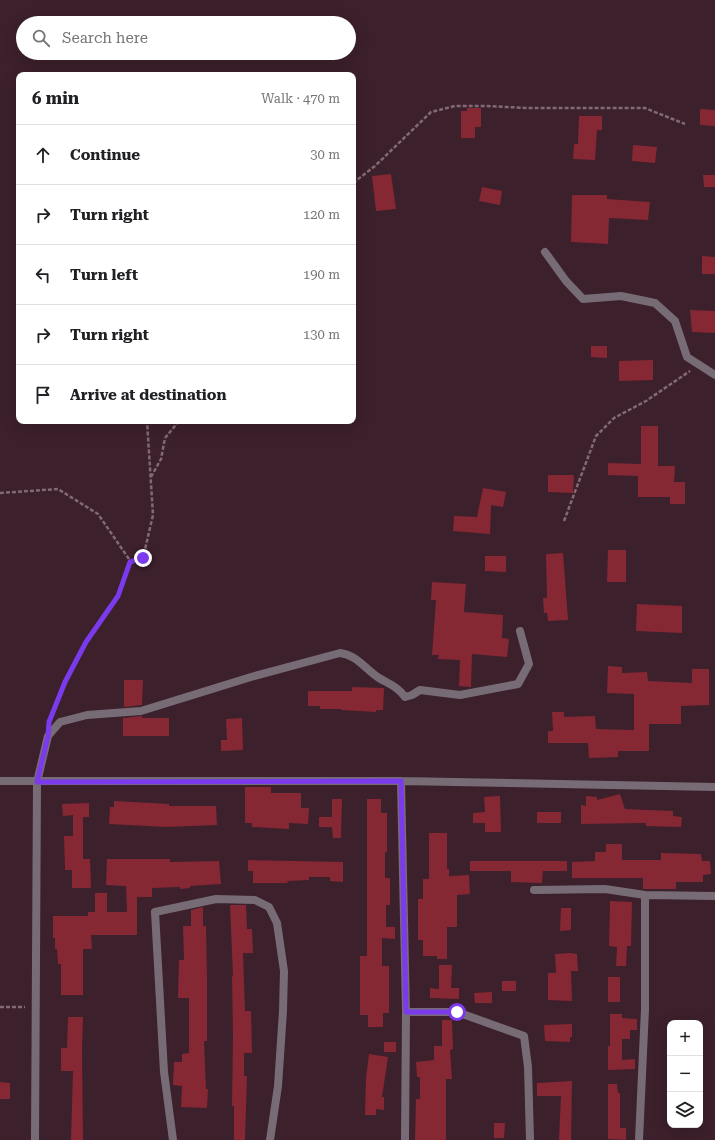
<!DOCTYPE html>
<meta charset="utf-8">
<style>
body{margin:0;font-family:"Roboto Serif",serif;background:#f6f6f6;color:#202124}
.controls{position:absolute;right:12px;bottom:12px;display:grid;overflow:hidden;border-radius:8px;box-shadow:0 4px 16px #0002}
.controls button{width:36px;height:36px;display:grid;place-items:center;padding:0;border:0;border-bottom:1px solid #e0e0e0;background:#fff;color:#202124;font:20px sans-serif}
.stop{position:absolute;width:12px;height:12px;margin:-9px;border:3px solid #7c3aed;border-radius:50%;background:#fff}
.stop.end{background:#7c3aed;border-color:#fff;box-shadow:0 1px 4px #0008}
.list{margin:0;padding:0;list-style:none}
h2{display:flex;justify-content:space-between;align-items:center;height:52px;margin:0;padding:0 16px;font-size:17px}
h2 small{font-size:13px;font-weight:400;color:#757577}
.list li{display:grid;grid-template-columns:26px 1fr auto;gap:12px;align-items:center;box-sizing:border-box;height:60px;padding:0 16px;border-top:1px solid #e0e0e0}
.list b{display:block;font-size:15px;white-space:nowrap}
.list em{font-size:13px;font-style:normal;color:#757577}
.icon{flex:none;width:22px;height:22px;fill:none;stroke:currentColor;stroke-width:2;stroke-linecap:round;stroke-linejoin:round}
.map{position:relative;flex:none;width:715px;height:1140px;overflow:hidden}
.search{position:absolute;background:#fff;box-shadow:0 4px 16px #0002;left:16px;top:16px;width:340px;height:44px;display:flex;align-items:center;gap:10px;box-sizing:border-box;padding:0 14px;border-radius:22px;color:#757577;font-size:15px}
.panel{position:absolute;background:#fff;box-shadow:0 4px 16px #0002;left:16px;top:72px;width:340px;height:352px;border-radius:8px}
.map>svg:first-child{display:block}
.building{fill:#862734}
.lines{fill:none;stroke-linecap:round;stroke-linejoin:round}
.path{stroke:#826974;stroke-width:2.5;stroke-dasharray:4 2;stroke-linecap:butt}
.minor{stroke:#776c76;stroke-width:8}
.route{stroke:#7c3aed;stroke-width:5}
</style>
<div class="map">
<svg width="715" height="1140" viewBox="0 0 715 1140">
<rect width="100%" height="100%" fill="#3c202c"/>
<path class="building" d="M467,108H481V127H475V138H461V111H467Z
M700,109L715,110V126L700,125Z
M579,116H602V130H597L595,160L573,159L574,144H578Z
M633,145L657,147L655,163L632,161Z
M391,174L396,209L376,211L372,176Z
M703,175H715V187H704Z
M482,187L502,191L500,205L479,201Z
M572,195H607V199L650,202L648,220L609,218L608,244L571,242Z
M702,256L715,257V274H702Z
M690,310L715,311V333L692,332Z
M591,346H607V358L591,357Z
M653,360V380L619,381V361Z
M641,426H658V466H675L674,482H685V504H670V497H638V476L608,475V463L641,464Z
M548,475H574L573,493L548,492Z
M483,488L506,492L503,507L491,505L490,534L453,531L454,516L477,517Z
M608,550H626V582H607Z
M563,553L568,620L548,621L547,613H544L543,598H547L546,554Z
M485,556H506V572L485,571Z
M432,582L466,584L464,612L503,615L502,638L509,639L507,657L472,654L471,687L459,686L460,660L438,659L439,655H432L436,600H431Z
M637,604L682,606V633L636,631Z
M608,666L622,667V673L647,672L648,681L692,683V669H709V705L681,706V724H649V751H618V757L589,758L588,743H548V731H553L552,712H564V717L595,716L596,729L634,730V694L607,693Z
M124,680H143L142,705L124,707Z
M352,687L384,688L383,710H376V712L341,710V709H320V706H308V691H352Z
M142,716V718H169V736H123V718Z
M242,718L243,750L221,751V740H227L226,719Z
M245,787H271V793H301V808H309L308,824L289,823V829L252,827V823H245Z
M620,794L625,809L673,811V816L682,817L681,827L646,826V823L581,824V805L586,806V796L597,797V800Z
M500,796L501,832H485V823H473V813L485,812L484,797Z
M332,799H342L341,838H333L332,827H319V817H332Z
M367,799H381V813H387V852H385V878H390V905H386V927H395V939L382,938V966H389V1013H383V1027H368V1015H360V956H367Z
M114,801L169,804V806H216L217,825L166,827L109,824L110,807H114Z
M89,803V817H83V859H90L91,888H72V870H65L64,836H73V815L63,816L62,804Z
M537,812H561V823H537Z
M429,833H447V869H449V876L469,875L470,894L457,895V927H447V959H437V956H423V940H418V899H423V879H429Z
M606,844H622V860H661V853L701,854L702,861H710L711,874L703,875V882H676V889H643V878H572V862L595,861V852H606Z
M107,859H170V862L219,861L221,884L190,886V888L180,889V887L152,888V897H137V935H91L92,949H83V995H61V964H58L57,949H55V938H53V916H88V912H95V893H107V912H127L126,886L106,885Z
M248,860L343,862V882L330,881V877H309V880L287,881L288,883H253V871H248Z
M470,861H567V871H543L542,883L511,882V871H470Z
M610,901L632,902L631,946H627L626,966H616L617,947L609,946Z
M230,905H246L247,929H252L253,953H243L245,1011H251L252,1053H244V1076H247L245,1140H234V1106H232L233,1035L232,976H233Z
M203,907V926H206L207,977V1041H204L206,1089H208L207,1108L181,1107L182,1086L173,1085L174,1062H182V1054L189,1053V998H178L179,960H184L183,926H191V910Z
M561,908H571V930L560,931Z
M570,953L577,954L578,971H571L572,1001L548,1000V973H556L555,954Z
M439,965H452L451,988H459V999L430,998V988L439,989Z
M608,977H620V1002H608Z
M502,981H516V991H502Z
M492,992V1003H475L474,993Z
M610,1014H622V1018L637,1019V1030H630V1039H622V1060L635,1059V1069L608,1070V1046H610Z
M68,1017H83L82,1050L83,1140H71L73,1071H61V1048H67Z
M442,1020H452L453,1049L450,1050L452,1079H446V1140H415L416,1099H420V1077H417L416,1062L434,1060V1046H442Z
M572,1024V1037H570V1042L545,1041L544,1025Z
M384,1042H396V1052H384Z
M369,1054L388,1057L382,1097H384V1110L376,1109V1115H365L366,1078Z
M572,1081L571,1140H559L561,1096H537V1083Z
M0,1082L10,1083V1099H0Z
M608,1084H617L618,1093H620V1128H626V1140L608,1139Z
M494,1123H505L504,1138H494Z"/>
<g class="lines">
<path class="path" d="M353,183L375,166L431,112L455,106H486L528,108H645L685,124
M151,477L161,459L165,438L179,421
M0,493L58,489L98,514L131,562L143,558L153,515L147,421
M564,521L596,436L614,418L646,401L690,371
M52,716L65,682L86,642L118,596L131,562
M0,1007H25"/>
<path class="minor" d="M545,252L566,281L583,299L621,296L655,303L675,321L687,357L715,375
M0,781H401L715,787
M401,781L406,1012L405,1140
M534,890L605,889L645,895L715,896
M406,1012H457L524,1036L528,1067L530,1140
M35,1140L37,782L48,736L60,722L87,715L141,711L251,677L340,653C357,655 366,670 379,678C389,684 398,687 405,697L412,695L420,690L460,695L518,684L529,664L520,631
M173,1140L164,1072L155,912L216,899L255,900L269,907L277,923L284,971L283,1011L278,1086L270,1140
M639,1140L645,1009V895"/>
</g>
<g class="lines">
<path class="route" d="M143,558L130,562L118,596L86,642L65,682L49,722L48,736L37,782L401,781L406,1012H457"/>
</g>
</svg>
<div class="controls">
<button>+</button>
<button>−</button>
<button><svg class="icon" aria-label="layers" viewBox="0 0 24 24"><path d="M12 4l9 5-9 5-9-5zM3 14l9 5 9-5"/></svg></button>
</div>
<div class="stop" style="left:457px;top:1012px"></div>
<div class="stop end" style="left:143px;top:558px"></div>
<div class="search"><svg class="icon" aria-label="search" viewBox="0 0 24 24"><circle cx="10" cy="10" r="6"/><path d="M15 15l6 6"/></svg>Search here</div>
<section class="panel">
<h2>6 min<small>Walk · 470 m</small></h2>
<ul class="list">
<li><svg class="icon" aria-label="ahead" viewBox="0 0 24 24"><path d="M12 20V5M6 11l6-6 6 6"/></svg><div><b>Continue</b></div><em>30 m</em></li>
<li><svg class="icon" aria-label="right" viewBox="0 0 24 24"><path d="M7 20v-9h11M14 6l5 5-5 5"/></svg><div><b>Turn right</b></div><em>120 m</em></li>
<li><svg class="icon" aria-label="left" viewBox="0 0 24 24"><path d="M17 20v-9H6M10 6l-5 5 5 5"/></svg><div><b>Turn left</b></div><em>190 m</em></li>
<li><svg class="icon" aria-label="right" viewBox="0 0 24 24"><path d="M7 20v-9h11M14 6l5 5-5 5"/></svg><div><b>Turn right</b></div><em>130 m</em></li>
<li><svg class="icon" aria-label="arrive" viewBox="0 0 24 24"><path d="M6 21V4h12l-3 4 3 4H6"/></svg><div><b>Arrive at destination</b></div></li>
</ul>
</section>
</div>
